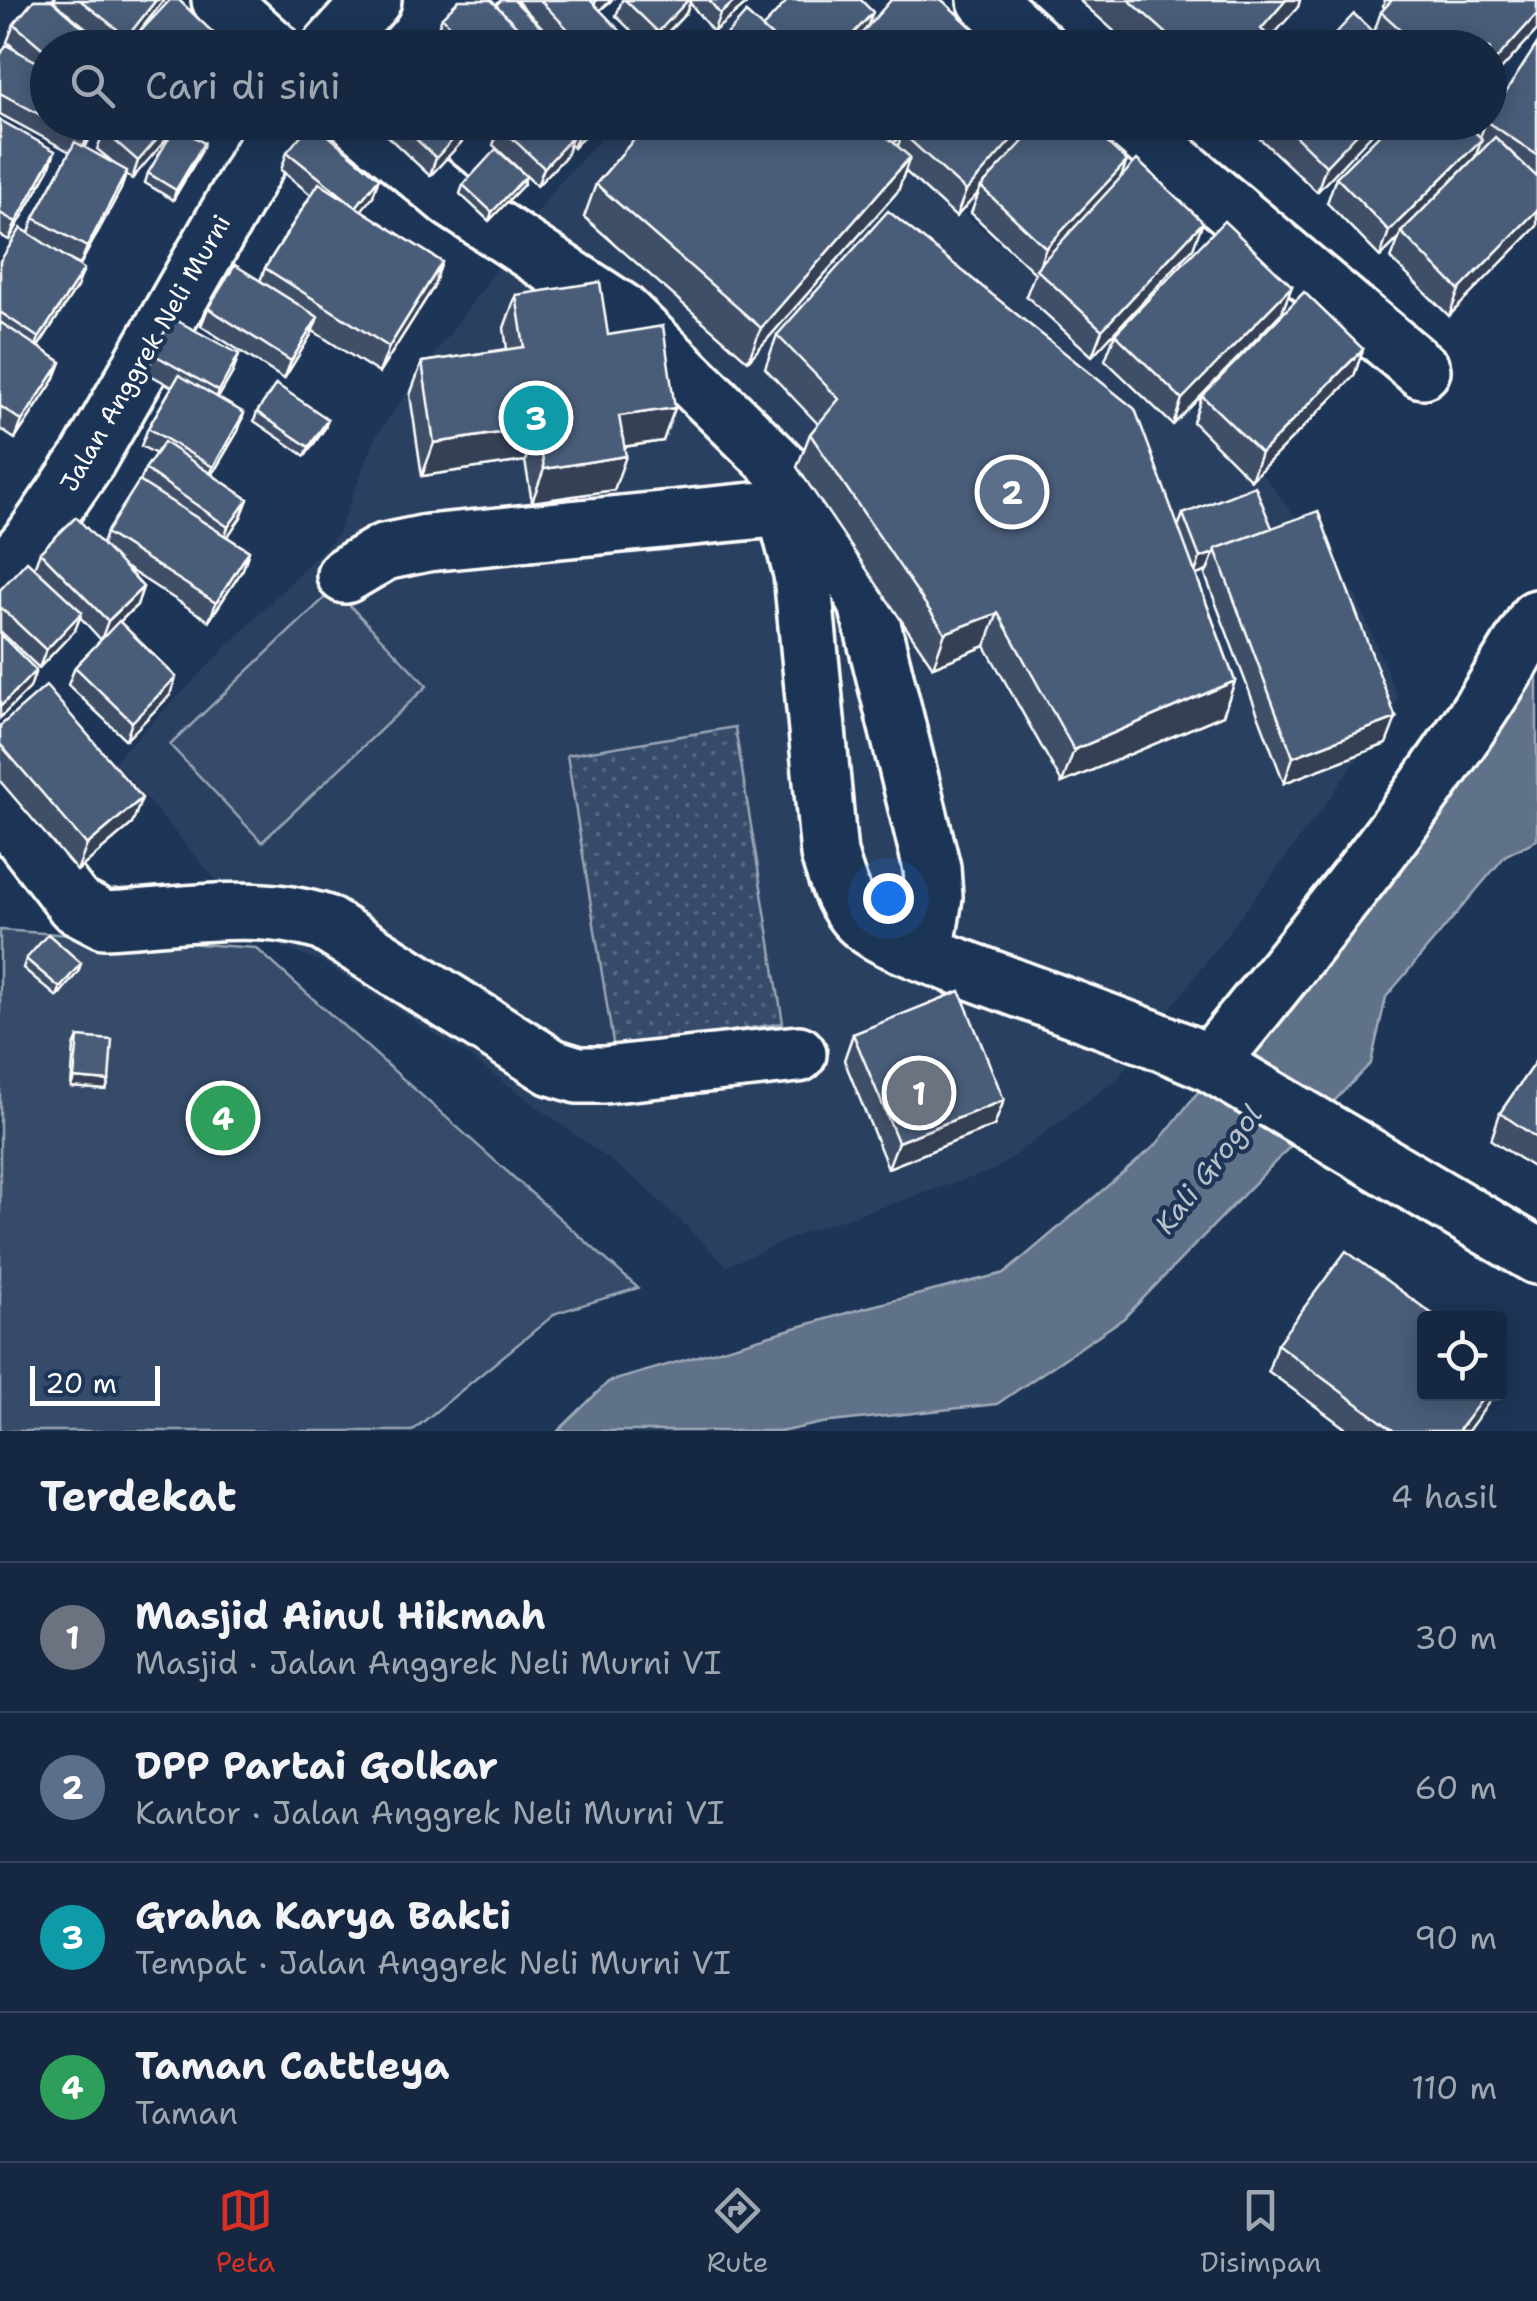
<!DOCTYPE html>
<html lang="id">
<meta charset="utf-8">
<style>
body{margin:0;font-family:"Shantell Sans",sans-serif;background:#23344c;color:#f1f3f6}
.controls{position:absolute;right:30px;bottom:30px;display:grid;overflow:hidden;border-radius:10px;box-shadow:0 5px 25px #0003}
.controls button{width:90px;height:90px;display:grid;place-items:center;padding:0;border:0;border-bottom:2px solid #35445a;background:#162841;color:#f1f3f6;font:50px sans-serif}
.scale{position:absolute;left:30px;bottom:25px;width:130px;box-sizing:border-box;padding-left:10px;border:5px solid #fff;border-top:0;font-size:28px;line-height:35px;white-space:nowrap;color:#fff;-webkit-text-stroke:8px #1d3557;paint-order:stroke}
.you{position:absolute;left:888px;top:898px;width:35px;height:35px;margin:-25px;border:8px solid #fff;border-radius:50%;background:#1a73e8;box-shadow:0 0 0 15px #1a73e833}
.badge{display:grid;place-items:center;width:65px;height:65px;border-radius:50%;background:#d93025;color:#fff;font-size:32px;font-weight:700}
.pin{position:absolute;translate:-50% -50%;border:5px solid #fff;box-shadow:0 2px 10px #0006}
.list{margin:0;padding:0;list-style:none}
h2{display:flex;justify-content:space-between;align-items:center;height:130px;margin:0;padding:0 40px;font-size:42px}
h2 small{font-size:32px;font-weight:400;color:#9ea6b1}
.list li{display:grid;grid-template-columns:65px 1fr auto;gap:30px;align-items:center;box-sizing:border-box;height:150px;padding:0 40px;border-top:2px solid #35445a}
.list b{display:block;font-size:38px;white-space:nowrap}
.list p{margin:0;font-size:32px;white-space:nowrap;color:#9ea6b1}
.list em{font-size:32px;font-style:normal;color:#9ea6b1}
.icon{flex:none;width:55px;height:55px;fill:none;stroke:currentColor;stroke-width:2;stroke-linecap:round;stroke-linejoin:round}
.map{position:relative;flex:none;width:1537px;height:1431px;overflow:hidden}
.search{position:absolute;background:#162841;box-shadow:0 5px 25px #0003;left:30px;right:30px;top:30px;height:110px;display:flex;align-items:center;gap:25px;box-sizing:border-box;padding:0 35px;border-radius:55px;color:#9ea6b1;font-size:38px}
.sheet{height:730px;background:#162841}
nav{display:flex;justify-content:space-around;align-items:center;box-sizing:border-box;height:140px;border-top:2px solid #35445a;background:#162841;font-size:28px;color:#9ea6b1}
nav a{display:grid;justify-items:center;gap:5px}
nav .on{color:#d93025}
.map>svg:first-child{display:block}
.built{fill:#2a4161}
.grass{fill:url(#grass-dots);stroke:#9aa5b4;stroke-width:2.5}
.green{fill:#364b69;stroke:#9aa5b4;stroke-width:2.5}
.water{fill:#617289;stroke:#a0aab8;stroke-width:2.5}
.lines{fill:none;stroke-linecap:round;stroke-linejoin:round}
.minor-casing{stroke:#fff;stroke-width:62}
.minor{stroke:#1d3557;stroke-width:55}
.wall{fill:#405068;stroke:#fff;stroke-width:2.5;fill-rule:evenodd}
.shaded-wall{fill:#344155;stroke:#fff;stroke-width:2.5}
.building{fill:#4a5d79;stroke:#fff;stroke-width:2.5}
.labels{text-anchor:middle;stroke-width:9;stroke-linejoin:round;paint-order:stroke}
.street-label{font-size:25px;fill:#fff;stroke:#1d3557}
.water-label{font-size:28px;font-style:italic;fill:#b8c0ca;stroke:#1d3557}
</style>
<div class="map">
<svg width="1537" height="1431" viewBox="0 0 1537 1431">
<defs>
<pattern id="grass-dots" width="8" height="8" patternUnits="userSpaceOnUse" patternTransform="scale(2.5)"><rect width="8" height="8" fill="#364b69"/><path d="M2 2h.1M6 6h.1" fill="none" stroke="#546680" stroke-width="1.8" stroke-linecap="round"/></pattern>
</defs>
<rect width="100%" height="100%" fill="#1d3557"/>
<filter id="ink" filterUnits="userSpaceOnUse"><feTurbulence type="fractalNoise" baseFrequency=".01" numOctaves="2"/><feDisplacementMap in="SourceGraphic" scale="20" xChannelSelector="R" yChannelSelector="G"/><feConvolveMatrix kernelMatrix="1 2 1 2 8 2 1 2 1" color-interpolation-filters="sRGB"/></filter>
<g filter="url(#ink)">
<path class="built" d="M723,7L771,47L686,48Z
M616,122L858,123L1250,458L1356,596L1398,698L1328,801L1119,1077L995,1170L810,1230L727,1266L642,1184L466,1054L322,962L270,943L114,761L337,535L377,434L556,187Z"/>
<path class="grass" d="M735,727L783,1023L614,1049L567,755Z"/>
<path class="green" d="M334,589L427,686L262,842L170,745Z
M0,930L256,948L638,1288L556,1313L412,1431H0Z"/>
<path class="water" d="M1537,663V840L1506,855L1386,997L1371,1063L1124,1318L997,1404L822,1423L785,1431H558L608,1382L864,1308L1005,1273L1156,1145Z"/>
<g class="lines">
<defs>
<path id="minor" d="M220,0L273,48
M986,0L1039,48
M0,43L25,0
M330,48L373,0
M359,122L452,200L620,310L813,499L867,604L932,868L934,897L925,954L1151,1038L1210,1063L1537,1256
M1128,122L1422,370
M785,508L802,574L829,854C849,923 861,928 925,954
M345,575L384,552L427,543L785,508L813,499
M0,577L34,537L88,459L280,122
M0,807L75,905L104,920C176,917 255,900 324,923L552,1067L578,1075H604L798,1054
M1210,1063C1328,919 1443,779 1537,618"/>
</defs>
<use href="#minor" class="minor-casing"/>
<use href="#minor" class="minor"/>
</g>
<path class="wall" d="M34,0H164L130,43L229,48H111L65,11L48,48V122H98L85,148L114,163L97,149L104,131L174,122L132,179L126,174L121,189L80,265L64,257L77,287L38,347L61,362L54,380L15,439L0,429V261L29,233L34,218L70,152L0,114V56L20,53L7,42L14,24Z
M516,0H612L600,10L635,48H562Z
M622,0H751L713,32L690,3L686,13L654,48H649L616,16Z
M1079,0H1300L1298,7L1271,37L1282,48H1133Z
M1385,0H1537V30L1490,82V48H1322L1374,32L1381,12L1385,8L1383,6Z
M496,5L544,30L540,39L535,45L538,48H448L435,35L442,17Z
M1537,44V226L1449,316L1391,259L1399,238L1380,257L1327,203L1336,177L1480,137L1486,122H1490Z
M0,120L49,169L9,240L0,235Z
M177,122H190L184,129Z
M372,122H474L470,133L430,176Z
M504,122H597L573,148L570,144L566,156L537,186L493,145L500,127Z
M649,122H912L1120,179L1193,248L1092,356L1026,296L1035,273L971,213L979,192L956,217L905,171L898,191L748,361L584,217L596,184ZM902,134L898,146L894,143Z
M1218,122H1242L1232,135Z
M1259,122H1383L1317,192L1255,134Z
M204,143L201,152L173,200L145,183L148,173Z
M287,152L373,196L361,210L442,262L433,288L379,373L313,331L284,379L201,326L208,308L260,281L265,268L311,195L281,170Z
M463,185H523L489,221L460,194Z
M1292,286L1282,312L1173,425L1105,360L1115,334Z
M516,295L608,335L675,408L663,441L624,447L614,490L532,502L525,461L422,476L410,395L422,362L507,349L504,328Z
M777,335L1178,527L1183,514L1272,528L1386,744L1284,783L1205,575L1207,571L1196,575L1235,681L1223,715L1062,783L985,646L933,667L797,467L810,434L818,424L765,368Z
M1363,349L1354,376L1251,480L1193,422L1202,396Z
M153,354H239L233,372L218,398L244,413L238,431L212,475L248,499L241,517L227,537L249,551L243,569L209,621L125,567L143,587L137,605L119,622L176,677L170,695L126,740L68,685L75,667L101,640L80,617L75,630L39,668L0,631V590L34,568L40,552L102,544L106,533L140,482L145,469L156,454L141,446L148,428L172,387L147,373Z
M257,412L325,428L305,456L254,421Z
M0,726L132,824L77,871L0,781Z
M26,959L81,963L78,972L57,997L23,968Z
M853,1034L1004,1100L994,1126L888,1168L844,1060Z
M78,1037L109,1081L106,1090L71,1087L74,1046Z
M1537,1059V1170L1491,1140L1500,1113Z
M1277,1344L1468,1431H1349L1268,1371Z"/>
<path class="shaded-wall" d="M156,0H164L126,48H123L127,37Z
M596,0H612L590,18Z
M688,0H691L686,13L652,48L658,32Z
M736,0H751L713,32L720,14Z
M1286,0H1300L1298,7L1262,48L1261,29Z
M873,12L866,30L850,48H840Z
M1537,14V30L1490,82V66Z
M544,30L540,39L532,48H528Z
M978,33L973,48H965Z
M95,122H98L79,158L86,140Z
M172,122H174L168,137L132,179L138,161Z
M469,122H474L470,133L430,176L436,158Z
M586,122H597L573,148L580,130Z
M898,122H912L881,157L891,131Z
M1027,122H1042L981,187L979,192L956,217L966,191Z
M1236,122H1242L1232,135Z
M1368,122H1383L1317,192L1326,166Z
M572,137L566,156L537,186L544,168Z
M1482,139L1472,165L1401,232L1399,238L1380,257L1389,231Z
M204,143L201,152L173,200L176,190Z
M55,151L49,169L9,240L16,222Z
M910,157L898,191L748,361L761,328Z
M1127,161L1117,187L1037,271L1046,248Z
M127,171L121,189L80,265L87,247Z
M526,176L523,185L489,221L492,212Z
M379,178L373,196L349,226L355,208Z
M1537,210V226L1449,316L1459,290Z
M1203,222L1193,248L1092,356L1102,330Z
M442,262L433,288L379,373L389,347Z
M84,269L77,287L32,356L39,338Z
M1292,286L1282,312L1173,425L1182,399Z
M318,317L311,335L284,379L291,361Z
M1363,349L1354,376L1251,480L1261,453Z
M239,354L233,372L212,409L219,391Z
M61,362L54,380L15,439L22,421Z
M675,408L663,441L607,449L619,416Z
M244,413L238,431L206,485L213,467Z
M328,419L325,428L305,456L309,447Z
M538,427L525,461L422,476L434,443Z
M626,456L614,490L532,502L544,469Z
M248,499L241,517L222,545L228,527Z
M249,551L243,569L209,621L216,603Z
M1214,553L1207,571L1194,576L1200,558Z
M143,587L137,605L101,640L108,621Z
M82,612L75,630L39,668L46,650Z
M998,613L985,646L933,667L945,633Z
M36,670L30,688L0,718V707Z
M176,677L170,695L126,740L132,722Z
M1235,681L1223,715L1062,783L1074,750Z
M1396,718L1386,744L1284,783L1293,757Z
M142,798L132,824L77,871L87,845Z
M81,963L78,972L57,997L60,988Z
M74,1078L109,1081L106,1090L71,1087Z
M1004,1100L994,1126L888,1168L898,1142Z
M1486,1394H1495L1468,1431H1458Z"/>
<path class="building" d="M34,0H52L106,48H48V53L14,24Z
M80,0H156L127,37Z
M170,0H179L229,48H125Z
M459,0H491L538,48H472L442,17Z
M501,0H514L544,30L532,42L496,5Z
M540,0H590L636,47L586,48Z
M625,0H688L658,32Z
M709,0H736L720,14Z
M788,0H861L873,12L840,48H785L762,28Z
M891,0H942L978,33L965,48H849Z
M1129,0H1286L1261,29L1282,48H1183Z
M1392,0H1537V14L1490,66V48H1421L1381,12Z
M746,13L785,48H715Z
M1354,14L1390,48H1322Z
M990,38L1000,48H981Z
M1537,44V155L1488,122L1490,116Z
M6,45L48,68V119L0,93V56Z
M0,120L55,151L16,222L0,213Z
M55,122H95L86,140Z
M111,122H172L138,161L104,131Z
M312,122L379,178L356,207L287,152Z
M398,122H469L436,158Z
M504,122H556L572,137L544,168L500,127Z
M572,122H586L580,130Z
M649,122H870L910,157L761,328L596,184Z
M882,122H898L891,131Z
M912,122H1027L966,191L902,133Z
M1041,122H1085L1127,161L1046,248L981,187Z
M1281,122H1368L1326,166Z
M1392,122H1465L1482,139L1389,231L1336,177Z
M176,126L204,143L176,190L148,173Z
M1495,137L1537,177V210L1459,290L1401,232Z
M75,142L127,171L87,247L34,218Z
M496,149L526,176L492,212L463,185Z
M1137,160L1203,222L1102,330L1036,269Z
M319,183L442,262L389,347L265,268Z
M888,211L1135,409L1235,681L1074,750L998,613L945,633L810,434L839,399L777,335Z
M1224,221L1292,286L1182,399L1115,334Z
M21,228L84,269L39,338L0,312V261Z
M235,265L318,317L291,361L208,308Z
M600,282L608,335L663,326L675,408L619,416L626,456L544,469L538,427L434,443L422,362L524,347L516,295Z
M1304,292L1363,349L1261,453L1202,396Z
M172,318L239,354L219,391L153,354Z
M0,322L61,362L22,421L0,406Z
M179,375L244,413L213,467L148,428Z
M276,384L328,419L309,447L257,412Z
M164,442L248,499L228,527L145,469Z
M139,481L249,551L216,603L106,533Z
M1255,486L1272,528L1215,549L1214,553L1200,558L1183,514Z
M1318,511L1396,718L1293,757L1215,549Z
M76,517L143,587L108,621L40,552Z
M27,561L82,612L46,650L0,607V590Z
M119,621L176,677L132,722L75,667Z
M0,634L36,670L0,707Z
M46,686L142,798L87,845L0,744V726Z
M48,934L81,963L60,988L26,959Z
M960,991L1004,1100L898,1142L853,1034Z
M78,1037L112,1040L109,1081L74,1078Z
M1537,1059V1138L1500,1113Z
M1346,1251L1438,1318H1424V1394H1486L1458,1431H1394L1277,1344Z"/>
</g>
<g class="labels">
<g class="street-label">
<text transform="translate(145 353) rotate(-60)" y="9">Jalan Anggrek Neli Murni</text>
</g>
<g class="water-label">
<text transform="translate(1208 1169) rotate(-52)" y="10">Kali Grogol</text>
</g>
</g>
</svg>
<div class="controls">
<button><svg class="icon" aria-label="locate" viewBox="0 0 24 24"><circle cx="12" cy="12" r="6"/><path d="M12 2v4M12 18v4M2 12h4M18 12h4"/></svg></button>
</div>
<div class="scale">20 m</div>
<div class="you"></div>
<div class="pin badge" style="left:919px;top:1093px;background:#6b7280">1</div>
<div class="pin badge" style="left:1012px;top:492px;background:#5c6f8a">2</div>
<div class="pin badge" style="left:536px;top:418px;background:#0f9aa8">3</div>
<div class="pin badge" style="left:223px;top:1118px;background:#2e9e5b">4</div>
<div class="search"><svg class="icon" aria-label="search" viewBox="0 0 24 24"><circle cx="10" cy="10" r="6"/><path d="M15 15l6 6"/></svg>Cari di sini</div>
</div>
<section class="sheet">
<h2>Terdekat<small>4 hasil</small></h2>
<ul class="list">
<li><span class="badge" style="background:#6b7280">1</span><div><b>Masjid Ainul Hikmah</b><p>Masjid · Jalan Anggrek Neli Murni VI</p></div><em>30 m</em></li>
<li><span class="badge" style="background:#5c6f8a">2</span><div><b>DPP Partai Golkar</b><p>Kantor · Jalan Anggrek Neli Murni VI</p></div><em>60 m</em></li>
<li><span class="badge" style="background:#0f9aa8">3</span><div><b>Graha Karya Bakti</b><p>Tempat · Jalan Anggrek Neli Murni VI</p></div><em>90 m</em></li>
<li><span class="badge" style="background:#2e9e5b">4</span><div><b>Taman Cattleya</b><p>Taman</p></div><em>110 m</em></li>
</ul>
</section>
<nav>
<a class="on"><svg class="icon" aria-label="map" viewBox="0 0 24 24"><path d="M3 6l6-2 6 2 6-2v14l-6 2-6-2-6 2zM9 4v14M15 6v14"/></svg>Peta</a>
<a><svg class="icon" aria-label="directions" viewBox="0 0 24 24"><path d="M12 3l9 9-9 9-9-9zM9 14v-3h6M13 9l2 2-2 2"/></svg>Rute</a>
<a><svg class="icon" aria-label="saved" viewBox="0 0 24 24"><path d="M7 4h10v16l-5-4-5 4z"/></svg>Disimpan</a>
</nav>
